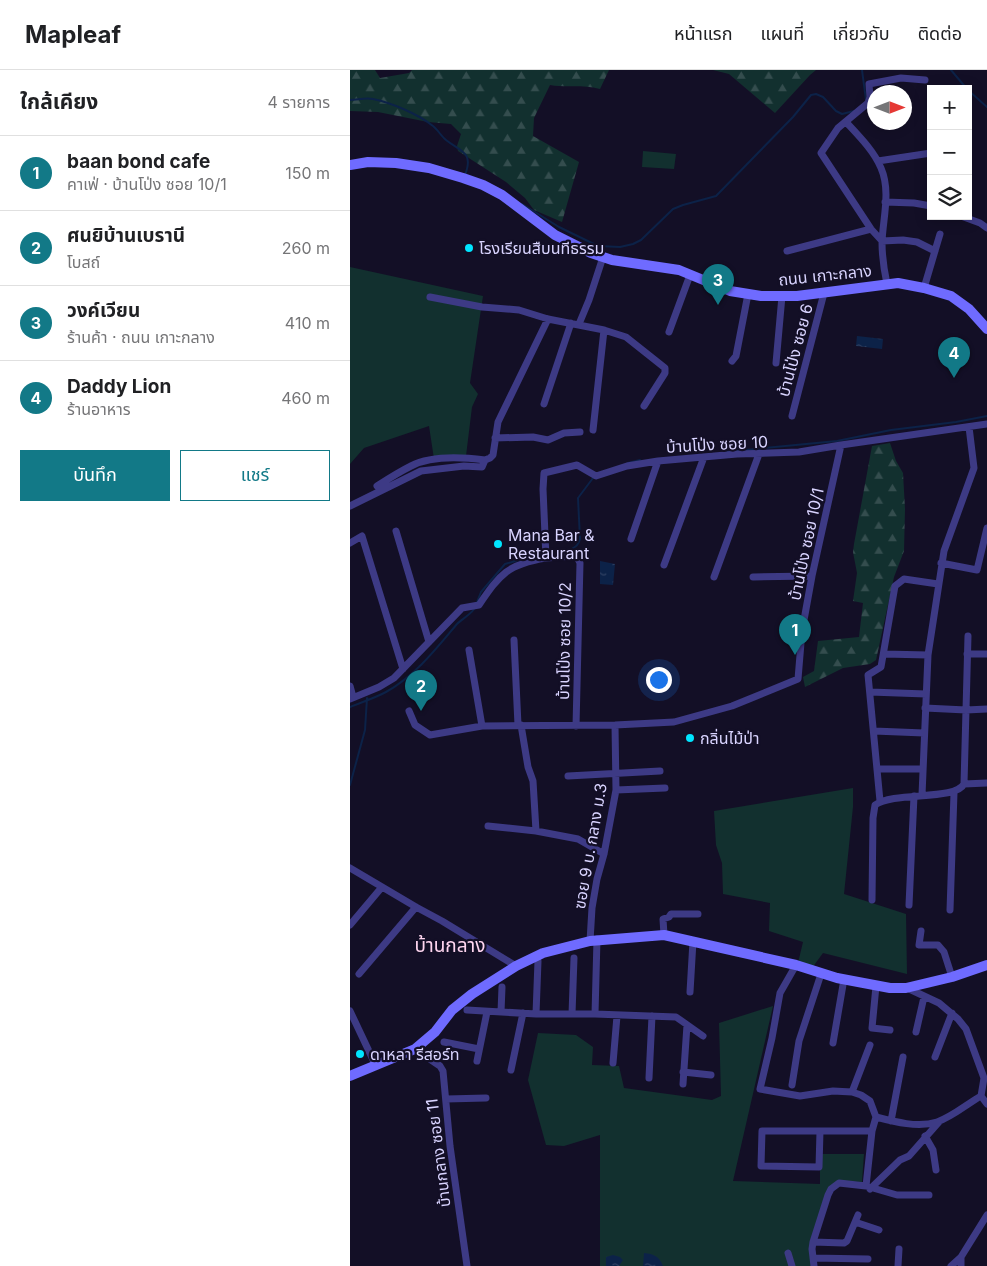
<!DOCTYPE html>
<html lang="th">
<meta charset="utf-8">
<style>
body{margin:0;font-family:Inter,"Noto Sans Thai",sans-serif;background:#f6f6f6;color:#202124}
.controls{position:absolute;right:15px;top:15px;display:grid;overflow:hidden;border-radius:0px;box-shadow:0 2px 12px #0003}
.controls button{width:45px;height:45px;display:grid;place-items:center;padding:0;border:0;border-bottom:1px solid #e0e0e0;background:#fff;color:#202124;font:25px sans-serif}
.compass{position:absolute;left:517px;top:15px;width:45px;height:45px;border-radius:50%;background:#fff;box-shadow:0 2px 12px #0003;rotate:90deg}
.you{position:absolute;left:308px;top:609px;width:18px;height:18px;margin:-12px;border:4px solid #fff;border-radius:50%;background:#1a73e8;box-shadow:0 0 0 8px #1a73e833}
.badge{display:grid;place-items:center;width:32px;height:32px;border-radius:50%;background:#127987;color:#fff;font-size:16px;font-weight:700}
.pin{position:absolute;translate:-50% -41px;filter:drop-shadow(0 1px 2px #0008)}
.pin::after{content:'';position:absolute;top:26px;width:18px;height:15px;background:inherit;clip-path:polygon(0 0,100% 0,50% 100%)}
.list{margin:0;padding:0;list-style:none}
h2{display:flex;justify-content:space-between;align-items:center;height:65px;margin:0;padding:0 20px;font-size:21px}
h2 small{font-size:16px;font-weight:400;color:#757577}
.list li{display:grid;grid-template-columns:32px 1fr auto;gap:15px;align-items:center;box-sizing:border-box;height:75px;padding:0 20px;border-top:1px solid #e0e0e0}
.list b{display:block;font-size:19px;white-space:nowrap}
.list p{margin:0;font-size:16px;white-space:nowrap;color:#757577}
.list em{font-size:16px;font-style:normal;color:#757577}
.actions{display:flex;gap:10px;padding:15px 20px}
.actions a{flex:1;padding:11px 0;border:1px solid #127987;border-radius:0px;text-align:center;font-size:18px;color:#127987}
.actions .main{background:#127987;color:#fff}
.icon{flex:none;width:28px;height:28px;fill:none;stroke:currentColor;stroke-width:2;stroke-linecap:round;stroke-linejoin:round}
.map{position:relative;flex:none;width:637px;height:1196px;overflow:hidden}
header{display:flex;align-items:center;gap:30px;box-sizing:border-box;height:70px;padding:0 25px;background:#fff;border-bottom:1px solid #e0e0e0}
header strong{font-size:24px}
nav{display:flex;gap:28px;margin-inline-start:auto;font-size:18px}
main{display:flex}
aside{flex:1;background:#fff}
.map>svg:first-child{display:block}
.grass{fill:#12302f}
.forest{fill:url(#forest-firs)}
.water{fill:url(#water-ripples)}
.lines{fill:none;stroke-linecap:round;stroke-linejoin:round}
.stream{stroke:#0c2248;stroke-width:2}
.street{stroke:#3d3a85;stroke-width:7}
.secondary{stroke:#6f6bff;stroke-width:10}
.poi-dot{fill:#00e5ff;stroke:#130f26;stroke-width:2}
.labels{text-anchor:middle;stroke-width:4.5;stroke-linejoin:round;paint-order:stroke}
.poi-label{font-size:16px;fill:#d9d4ff;stroke:#130f26;text-anchor:start}
.street-label{font-size:16px;fill:#d9d4ff;stroke:#130f26}
.quarter-label{font-size:19px;fill:#ffd6f0;stroke:#130f26}
</style>
<header>
<strong>Mapleaf</strong>
<nav><a>หน้าแรก</a><a>แผนที่</a><a>เกี่ยวกับ</a><a>ติดต่อ</a></nav>
</header>
<main>
<aside>
<h2>ใกล้เคียง<small>4 รายการ</small></h2>
<ul class="list">
<li><span class="badge">1</span><div><b>baan bond cafe</b><p>คาเฟ่ · บ้านโป่ง ซอย 10/1</p></div><em>150 m</em></li>
<li><span class="badge">2</span><div><b>ศนยิบ้านเบรานี</b><p>โบสถ์</p></div><em>260 m</em></li>
<li><span class="badge">3</span><div><b>วงค์เวียน</b><p>ร้านค้า · ถนน เกาะกลาง</p></div><em>410 m</em></li>
<li><span class="badge">4</span><div><b>Daddy Lion</b><p>ร้านอาหาร</p></div><em>460 m</em></li>
</ul>
<div class="actions"><a class="main">บันทึก</a><a>แชร์</a></div>
</aside>
<div class="map">
<svg width="637" height="1196" viewBox="0 0 637 1196">
<defs>
<pattern id="forest-firs" width="22" height="20" patternUnits="userSpaceOnUse" patternTransform="scale(1.25)"><rect width="22" height="20" fill="#12302f"/><path d="M5 1l3.5 6h-7zM16 11l3.5 6h-7z" fill="#344d4e"/></pattern>
<pattern id="water-ripples" width="26" height="14" patternUnits="userSpaceOnUse" patternTransform="scale(1.25)"><rect width="26" height="14" fill="#0c2248"/><path d="M2 4q2-2 4 0t4 0M15 11q2-2 4 0t4 0" fill="none" stroke="#2f4163"/></pattern>
</defs>
<rect width="100%" height="100%" fill="#130f26"/>
<path class="grass" d="M293,81L326,84L324,99L292,97Z
M0,197L133,226L120,313L128,324L122,337L116,386L84,389L79,356L14,378L0,394Z
M503,718V737L494,824L556,844L557,904L473,883L462,898L448,893L453,872L419,861L420,833L373,824L372,793L366,775L364,741Z
M423,936L383,1111L470,1114V1084H514L512,1112L489,1111L478,1119L461,1179L463,1196H250V1065L214,1076L196,1075L178,1010L188,963L226,965L243,977L242,995L269,996L274,1018L362,1030L371,1026L369,953Z"/>
<path class="forest" d="M0,0H25L30,8L59,3L62,0H259L250,19C232,14 217,18 200,15L184,48L183,66L229,92L212,152L184,140L175,128L156,112L108,81L107,76L111,64L101,54L78,52L28,42L0,41Z
M363,0H466L460,5L425,43L379,4Z
M540,373L546,391L553,403L555,439L554,481L544,507L526,590L520,594L493,598L455,617L453,607L464,601L468,571L509,567L513,533L503,531L507,503L503,482L504,474L522,376Z"/>
<path class="water" d="M507,266L533,269L532,279L506,276Z
M250,491L265,494L263,515L250,514Z
M294,1183C304,1184 309,1186 313,1196H293Z
M263,1185L270,1187L273,1190L269,1196H256V1187Z"/>
<g class="lines">
<path class="stream" d="M512,0L516,30
M601,0L617,19
M618,20L637,37
M0,30C7,30 16,27 23,29C42,33 68,44 83,56C88,60 91,66 96,70C111,82 124,82 115,105
M172,134L209,157L248,176L270,177L283,174L291,170L323,139L333,135L366,126L443,47L461,25L466,24L473,27L486,41L492,44L504,41
M375,382L487,371L541,360L606,352L637,346
M278,393L290,390
M197,481C211,479 226,484 230,469L228,428L243,408
M127,532L131,522L155,494L193,483
M0,637C12,632 25,628 36,622C65,606 86,579 107,554C112,549 120,545 124,539
M0,715L15,660L17,628L18,630"/>
<path class="street" d="M575,10L551,8L519,14L520,27L518,33L488,58L471,83L521,159L532,171L553,170L567,172L585,181
M496,52C509,66 524,81 531,98C541,121 533,148 532,172C532,186 534,200 537,214
M528,91L581,83
M535,132L564,133L581,136
M611,146L630,153L637,158
M437,181L521,159
M574,218L590,164
M80,227L132,237L169,240L198,249L254,260L276,267L315,298V303L294,336
M229,254L239,230L253,187
M319,262L340,205
M382,291L386,286L398,224
M426,293L432,226
M194,334L221,253
M442,346L474,223
M243,360L254,260
M145,368L183,367L198,370L214,363L230,362
M27,416C38,409 49,402 61,396C82,385 112,387 135,390
M0,436L71,401L114,396L132,397L135,390L140,388L143,385L148,352L198,249
M46,461L79,572
M281,469L308,391
M0,473L12,466L53,599
M591,493L627,500L637,458
M314,495L354,387
M364,507L409,384
M403,507L462,506
M164,570L168,655
M119,580L132,656
M534,584L578,585
M617,584H637
M0,616L3,627
M520,622L576,624
M0,629L29,617L44,608L112,538L129,535C150,504 158,494 196,488
M575,638L616,640L637,639
M59,641L65,655L80,665L132,656L265,655L324,652L382,636L448,609L452,561L462,506L491,375
M171,655L178,697L183,711L186,761L228,769L254,784
M226,656L230,493L227,487L223,486L196,488L193,419L194,403L227,395L246,406L277,396L308,391L387,384L449,382L491,375L637,354
M524,661L574,663
M528,699H573
M218,706L310,701
M614,714L637,713
M266,720L315,718
M572,725L578,585L594,481L624,398L619,357
M530,731L518,605L531,597L545,516L554,509L588,514
M138,756L186,761
M0,798L66,837L92,851L166,896
M522,830L523,748L525,735C544,721 605,731 614,714L618,566
M559,835L564,726
M600,840L604,723
M0,855L32,817
M571,861L569,875H588L594,882L602,907
M314,865L313,849L319,847L321,844H348
M240,871L242,838L247,809L254,784L266,720L265,655
M446,895L430,923L422,968L410,1019L450,1026L483,1021L502,1022L511,1025L520,1031L526,1047
M9,904L66,837
M526,916L522,958L540,960
M557,918L589,933L608,949L616,959L634,1008L631,1026L637,1034
M340,922L343,871
M117,940L186,944H245L326,947L353,966
M0,941L26,996
M151,942L152,917
M186,944L188,891
M222,944L224,888
M245,944L247,869
M566,962L574,927
M94,972L129,979
M483,973L494,909
M65,979L90,996L93,1001L100,1076L117,1196
M585,987L602,943
M127,991L137,942
M263,993L267,946
M161,1000L173,943
M333,1002L361,1005
M299,1008L302,946
M333,1014L337,955
M442,1015L449,971L471,904
M502,1022L520,975
M96,1029L136,1028
M526,1047C545,1052 568,1058 587,1052C602,1047 617,1034 631,1026
M541,1051L553,987
M470,1061L469,1097L411,1096L412,1061H522
M575,1066L583,1080L586,1100
M516,1116L522,1061L526,1047
M520,1119L550,1090L559,1086L589,1052
M505,1152L529,1160
M463,1172L494,1173L497,1171L508,1145
M438,1183L442,1196
M463,1188L518,1189
M464,1196L462,1179L463,1172L478,1125L481,1119L489,1113L516,1116L547,1125H579
M548,1196L549,1179
M601,1196L611,1187
M611,1196V1187L637,1145"/>
<path class="secondary" d="M0,95L18,92L46,93L79,98L113,108L133,115L152,125L205,165L241,183L262,190L329,200L380,221L411,226H447L548,213L574,218L601,226L619,239L637,259
M0,1006L65,979L85,962L102,940L122,924L166,896L193,883L240,871L314,865L446,895L487,908L540,918H556L602,907L637,895"/>
</g>
<g class="poi-dot">
<circle cx="119" cy="178" r="5"/>
<circle cx="148" cy="474" r="5"/>
<circle cx="340" cy="668" r="5"/>
<circle cx="10" cy="984" r="5"/>
</g>
<g class="labels">
<g class="poi-label">
<text x="129" y="184">โรงเรียนสืบนทีธรรม</text>
<text x="158" y="471">Mana Bar &amp;<tspan x="158" dy="18">Restaurant</tspan></text>
<text x="350" y="674">กลิ่นไม้ป่า</text>
<text x="20" y="990">ดาหลา รีสอร์ท</text>
</g>
<g class="street-label">
<text transform="translate(475 205) rotate(-6)" y="6">ถนน เกาะกลาง</text>
<text transform="translate(445 280) rotate(-75)" y="6">บ้านโป่ง ซอย 6</text>
<text transform="translate(367 374) rotate(-3)" y="6">บ้านโป่ง ซอย 10</text>
<text transform="translate(456 474) rotate(-78)" y="6">บ้านโป่ง ซอย 10/1</text>
<text transform="translate(214 571) rotate(-89)" y="6">บ้านโป่ง ซอย 10/2</text>
<text transform="translate(240 776) rotate(-80)" y="6">ฃอย 9 บ. กลาง ม.3</text>
<text transform="translate(88 1083) rotate(-97)" y="6">บ้านกลาง ซอย 11</text>
</g>
<g class="quarter-label">
<text x="100" y="882">บ้านกลาง</text>
</g>
</g>
</svg>
<div class="controls">
<button>+</button>
<button>−</button>
<button><svg class="icon" aria-label="layers" viewBox="0 0 24 24"><path d="M12 4l9 5-9 5-9-5zM3 14l9 5 9-5"/></svg></button>
</div>
<svg class="compass" viewBox="-18 -18 36 36"><path d="M0-13l5 13h-10z" fill="#e53935"/><path d="M0 13l5-13h-10z" fill="#757577"/></svg>
<div class="you"></div>
<div class="pin badge" style="left:445px;top:585px">1</div>
<div class="pin badge" style="left:71px;top:641px">2</div>
<div class="pin badge" style="left:368px;top:235px">3</div>
<div class="pin badge" style="left:604px;top:308px">4</div>
</div>
</main>
